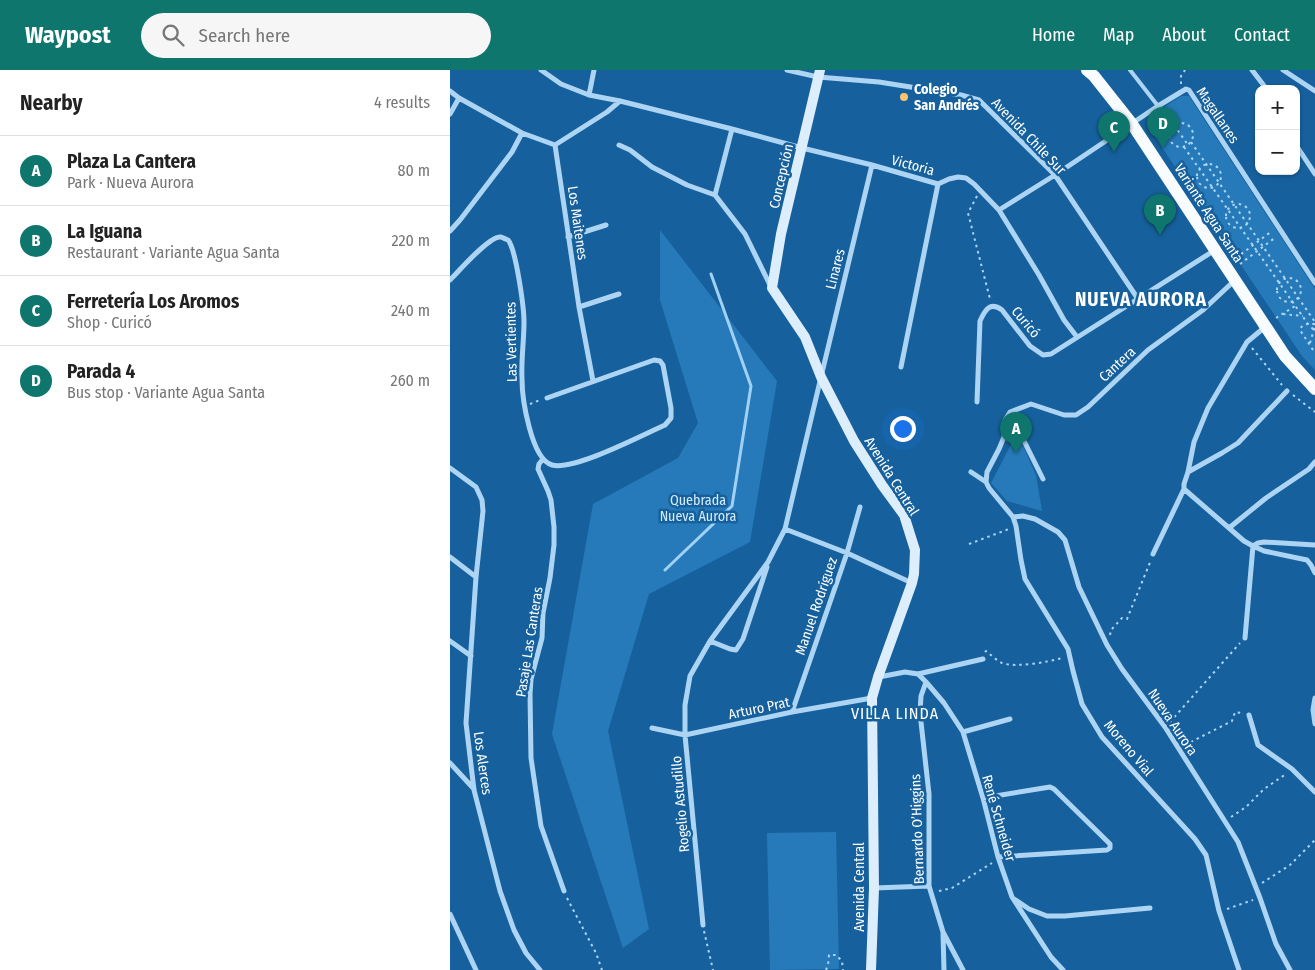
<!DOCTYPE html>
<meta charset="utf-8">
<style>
body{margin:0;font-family:"Fira Sans Condensed",sans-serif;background:#f6f6f6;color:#222}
.controls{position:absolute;right:15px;top:15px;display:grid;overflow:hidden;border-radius:10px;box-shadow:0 1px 4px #0004}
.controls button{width:45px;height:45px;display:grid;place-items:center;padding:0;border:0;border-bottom:1px solid #e0e0e0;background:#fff;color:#222;font:25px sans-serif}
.you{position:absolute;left:452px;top:358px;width:18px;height:18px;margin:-12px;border:4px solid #fff;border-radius:50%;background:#1a73e8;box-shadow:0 0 0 8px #1a73e833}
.badge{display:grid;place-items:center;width:32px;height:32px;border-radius:50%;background:#0f766e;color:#fff;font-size:16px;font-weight:700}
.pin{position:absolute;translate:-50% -41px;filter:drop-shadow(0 1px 2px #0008)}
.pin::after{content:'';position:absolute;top:26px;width:18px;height:15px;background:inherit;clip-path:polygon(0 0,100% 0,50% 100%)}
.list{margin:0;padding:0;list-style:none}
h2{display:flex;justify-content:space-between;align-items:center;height:65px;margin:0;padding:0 20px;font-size:21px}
h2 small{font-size:16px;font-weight:400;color:#767676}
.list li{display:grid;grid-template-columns:32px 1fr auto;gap:15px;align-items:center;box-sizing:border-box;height:70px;padding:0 20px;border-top:1px solid #e0e0e0}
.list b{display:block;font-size:19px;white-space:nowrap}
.list p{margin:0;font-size:16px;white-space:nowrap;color:#767676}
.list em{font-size:16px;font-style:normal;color:#767676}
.icon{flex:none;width:28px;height:28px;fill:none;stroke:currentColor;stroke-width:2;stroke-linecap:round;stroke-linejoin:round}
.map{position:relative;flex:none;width:865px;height:900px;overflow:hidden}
header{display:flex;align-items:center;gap:30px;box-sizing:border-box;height:70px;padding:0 25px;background:#0f766e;color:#fff}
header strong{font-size:24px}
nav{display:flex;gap:28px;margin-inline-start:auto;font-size:18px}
.search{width:350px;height:45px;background:#f6f6f6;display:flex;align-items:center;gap:12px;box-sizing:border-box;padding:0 18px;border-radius:28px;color:#767676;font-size:19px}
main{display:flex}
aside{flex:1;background:#fff}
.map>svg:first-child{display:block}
.green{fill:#267ab9}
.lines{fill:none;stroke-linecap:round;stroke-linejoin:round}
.stream{stroke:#a0d1f5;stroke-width:3}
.path{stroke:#add5f3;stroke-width:2;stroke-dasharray:2.5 4;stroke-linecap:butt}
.lane{stroke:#add5f3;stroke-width:4}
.street{stroke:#add5f3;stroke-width:5}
.secondary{stroke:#dceefc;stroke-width:10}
.primary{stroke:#f9fcff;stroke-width:12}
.poi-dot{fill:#ffc46f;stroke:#16619d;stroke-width:2}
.labels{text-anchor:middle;stroke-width:5;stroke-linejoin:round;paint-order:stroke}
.poi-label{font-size:14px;font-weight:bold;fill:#fff;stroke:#16619d;text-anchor:start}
.street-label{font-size:14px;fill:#fff;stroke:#16619d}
.park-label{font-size:14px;fill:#d5ecfd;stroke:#16619d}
.quarter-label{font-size:16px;letter-spacing:1px;fill:#fff;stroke:#16619d}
.district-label{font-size:19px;font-weight:bold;letter-spacing:1px;fill:#fff;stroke:#16619d}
</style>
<header>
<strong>Waypost</strong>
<div class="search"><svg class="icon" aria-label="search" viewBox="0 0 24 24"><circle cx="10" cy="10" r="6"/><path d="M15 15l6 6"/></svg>Search here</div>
<nav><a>Home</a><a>Map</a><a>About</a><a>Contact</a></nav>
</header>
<main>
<aside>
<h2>Nearby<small>4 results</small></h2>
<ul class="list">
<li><span class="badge">A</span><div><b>Plaza La Cantera</b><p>Park · Nueva Aurora</p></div><em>80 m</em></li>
<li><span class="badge">B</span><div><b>La Iguana</b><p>Restaurant · Variante Agua Santa</p></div><em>220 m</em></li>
<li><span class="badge">C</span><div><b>Ferretería Los Aromos</b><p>Shop · Curicó</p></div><em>240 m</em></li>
<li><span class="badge">D</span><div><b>Parada 4</b><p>Bus stop · Variante Agua Santa</p></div><em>260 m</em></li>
</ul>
</aside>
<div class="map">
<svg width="865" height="900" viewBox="0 0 865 900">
<rect width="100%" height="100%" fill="#16619d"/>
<path class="green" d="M731,26H739L865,219V300L852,286L697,55L698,48Z
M210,160L327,311L300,472L199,524L158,661L199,859L173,878L102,664L143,434L228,388L248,353L210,230Z
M567,363L586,405L592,441L557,431L541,413Z
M386,762L389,899L320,900L317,763Z"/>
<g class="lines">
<path class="stream" d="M215,500L282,436L301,316L261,204"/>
<path class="path" d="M731,14V6L735,0
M718,39L728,53
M711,44L721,58
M719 65a12 12 0 1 1 24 0a12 12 0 1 1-24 0Z
M724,55L738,75
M741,72L865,252
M734,77L858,254L865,261
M747 106a12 12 0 1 1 24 0a12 12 0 1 1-24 0Z
M527,126L518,143L540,229
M776 146a12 12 0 1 1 24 0a12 12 0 1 1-24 0Z
M786,188L822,161
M790,194L826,167
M827 220a12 12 0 1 1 24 0a12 12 0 1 1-24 0Z
M833,244L853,246
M826,248L845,236
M865,254C858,254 852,253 850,260L865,283
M860,273L865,256
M802,278L832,315
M843,325L865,342
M80,334L90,330
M519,474L559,459
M660,565L661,560L672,548L677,549L701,490
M535,582L536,581C541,585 546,590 552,593C566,598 598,592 612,588
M720,652L790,573
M735,675L782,651L785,642L792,643
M781,747L796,737L814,719L836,704
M812,813L840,795L865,770
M489,821L502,818L542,793
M117,828L146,883L152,900
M777,839L803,830
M254,861L263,900
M376,900L378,895L379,885H386L392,891L393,900"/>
<path class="lane" d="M680,0L708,36"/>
<path class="street" d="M91,0L111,14L139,25L170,31L282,59L352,78L422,95L488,114L499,109L508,107L516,108L524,114L549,140L589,205L614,250L627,267
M337,0L368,7L429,12L511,25L529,30L605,105L688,229
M802,0L815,17
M833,0L865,21
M0,21L9,28L72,63L105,75
M139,25L144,0
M0,44L9,28
M105,75L129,237L143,311
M105,75L157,42L170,31
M169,75L180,80L202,97L237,115L265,125L295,164L320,215
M846,75L865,104
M265,125L282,59
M549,140L605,105L708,36L736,19L739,20L865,213
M0,161L10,150L62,82L72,63
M118,167L156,155
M0,210C9,201 40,165 51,167C52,167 57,170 58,170C66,179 74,238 74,252C74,271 71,290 72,309C72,328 81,389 102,395C124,401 192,365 215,355L221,348V338L213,295L210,291L204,290L97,328
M784,211L753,240L698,280L638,337L626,345H614L581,334L560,342L555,350L554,367L549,379L537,402L536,412L539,418L563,447L566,456L571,490L575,509L618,579L623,601L632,634L652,667L745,769L756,785L769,841L789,900
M129,237L169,224
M815,257L797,272L758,338L744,372L738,402L734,414V419L794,471L803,476L814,481L857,490L861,495L865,503
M451,297L488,114
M527,332L530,251C535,240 540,231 552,240L580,276L593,285L601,284L765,180
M555,357H567L593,409
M93,389L89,394L88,399L98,421L101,430L104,457V475L100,508L93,543L92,568L81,609L80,624L81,688L91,756L114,821
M0,398L26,417L32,430L33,441L26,507L16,653L24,720L50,821L64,860L76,883L90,900
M521,402L536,412
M738,402L772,383L788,373L837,321
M563,447L573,446L585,449L608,462L615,470L629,517L657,575L672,599L715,657L788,772L810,828L826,874L840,900
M779,458L816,428L859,399L865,392
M335,459L397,483L462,513
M703,484L734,419
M0,487L26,507
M795,568L803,476L808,473L814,472L865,475
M0,571L21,586
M260,571L280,579L286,580L293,569L317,497
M468,604L476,612L494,633L513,662L533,728L548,787L562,827L601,887L613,900
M429,607L455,602L468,604L533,589
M476,612L471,626L470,643L479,724V816L493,862L513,900
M865,628L863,640L865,654
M342,642L397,483L410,437
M799,645L808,675L842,699L865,722
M202,658L235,665L342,642L422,628
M513,662L560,649
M0,693L24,719
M533,728L600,717L604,719L660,774V778L657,780L548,787
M424,818L479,816
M564,829L579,839L597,846H615L700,838
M0,844L26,900
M253,855L235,665V635L240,606L260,571L318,492L335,459L371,307L422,95
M493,863L494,900"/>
<path class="secondary" d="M370,0L331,164L322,218L355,267L371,307L404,371L432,415L454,445L465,480L464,504L462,513L428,607L422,628L424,818L421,900"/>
<path class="primary" d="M637,0L644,6L682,54L835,286L865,319"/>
</g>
<circle class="poi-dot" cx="454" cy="27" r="5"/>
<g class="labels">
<g class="poi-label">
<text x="464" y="24">Colegio<tspan x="464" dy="16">San Andrés</tspan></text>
</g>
<g class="street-label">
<text transform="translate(768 45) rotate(56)" y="5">Magallanes</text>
<text transform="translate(579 66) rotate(46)" y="5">Avenida Chile Sur</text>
<text transform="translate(463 95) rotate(15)" y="5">Victoria</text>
<text transform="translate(331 106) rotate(-77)" y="5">Concepción</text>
<text transform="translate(759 143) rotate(57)" y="5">Variante Agua Santa</text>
<text transform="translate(128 153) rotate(82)" y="5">Los Maitenes</text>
<text transform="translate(385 199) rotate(-76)" y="5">Linares</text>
<text transform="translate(576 252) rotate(50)" y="5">Curicó</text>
<text transform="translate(61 272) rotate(-91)" y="5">Las Vertientes</text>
<text transform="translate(667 294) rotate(-43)" y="5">Cantera</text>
<text transform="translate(442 406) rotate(58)" y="5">Avenida Central</text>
<text transform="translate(366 536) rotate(-71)" y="5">Manuel Rodríguez</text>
<text transform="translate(79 572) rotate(-81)" y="5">Pasaje Las Canteras</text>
<text transform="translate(309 638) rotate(-12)" y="5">Arturo Prat</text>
<text transform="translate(723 652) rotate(56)" y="5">Nueva Aurora</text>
<text transform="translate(679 678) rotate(50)" y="5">Moreno Vial</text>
<text transform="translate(33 693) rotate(82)" y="5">Los Alerces</text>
<text transform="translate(230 734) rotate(-95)" y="5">Rogelio Astudillo</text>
<text transform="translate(549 748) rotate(74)" y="5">René Schneider</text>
<text transform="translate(467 759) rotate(-92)" y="5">Bernardo O’Higgins</text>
<text transform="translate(409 817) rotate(-90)" y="5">Avenida Central</text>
</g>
<g class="park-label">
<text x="248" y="435">Quebrada<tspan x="248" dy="16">Nueva Aurora</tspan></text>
</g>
<g class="quarter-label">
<text x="445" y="649">VILLA LINDA</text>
</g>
<g class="district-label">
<text x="691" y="236">NUEVA AURORA</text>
</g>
</g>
</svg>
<div class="controls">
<button>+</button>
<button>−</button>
</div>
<div class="you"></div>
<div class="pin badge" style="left:566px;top:383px">A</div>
<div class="pin badge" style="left:710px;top:165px">B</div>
<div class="pin badge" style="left:664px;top:82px">C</div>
<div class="pin badge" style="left:713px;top:78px">D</div>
</div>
</main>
